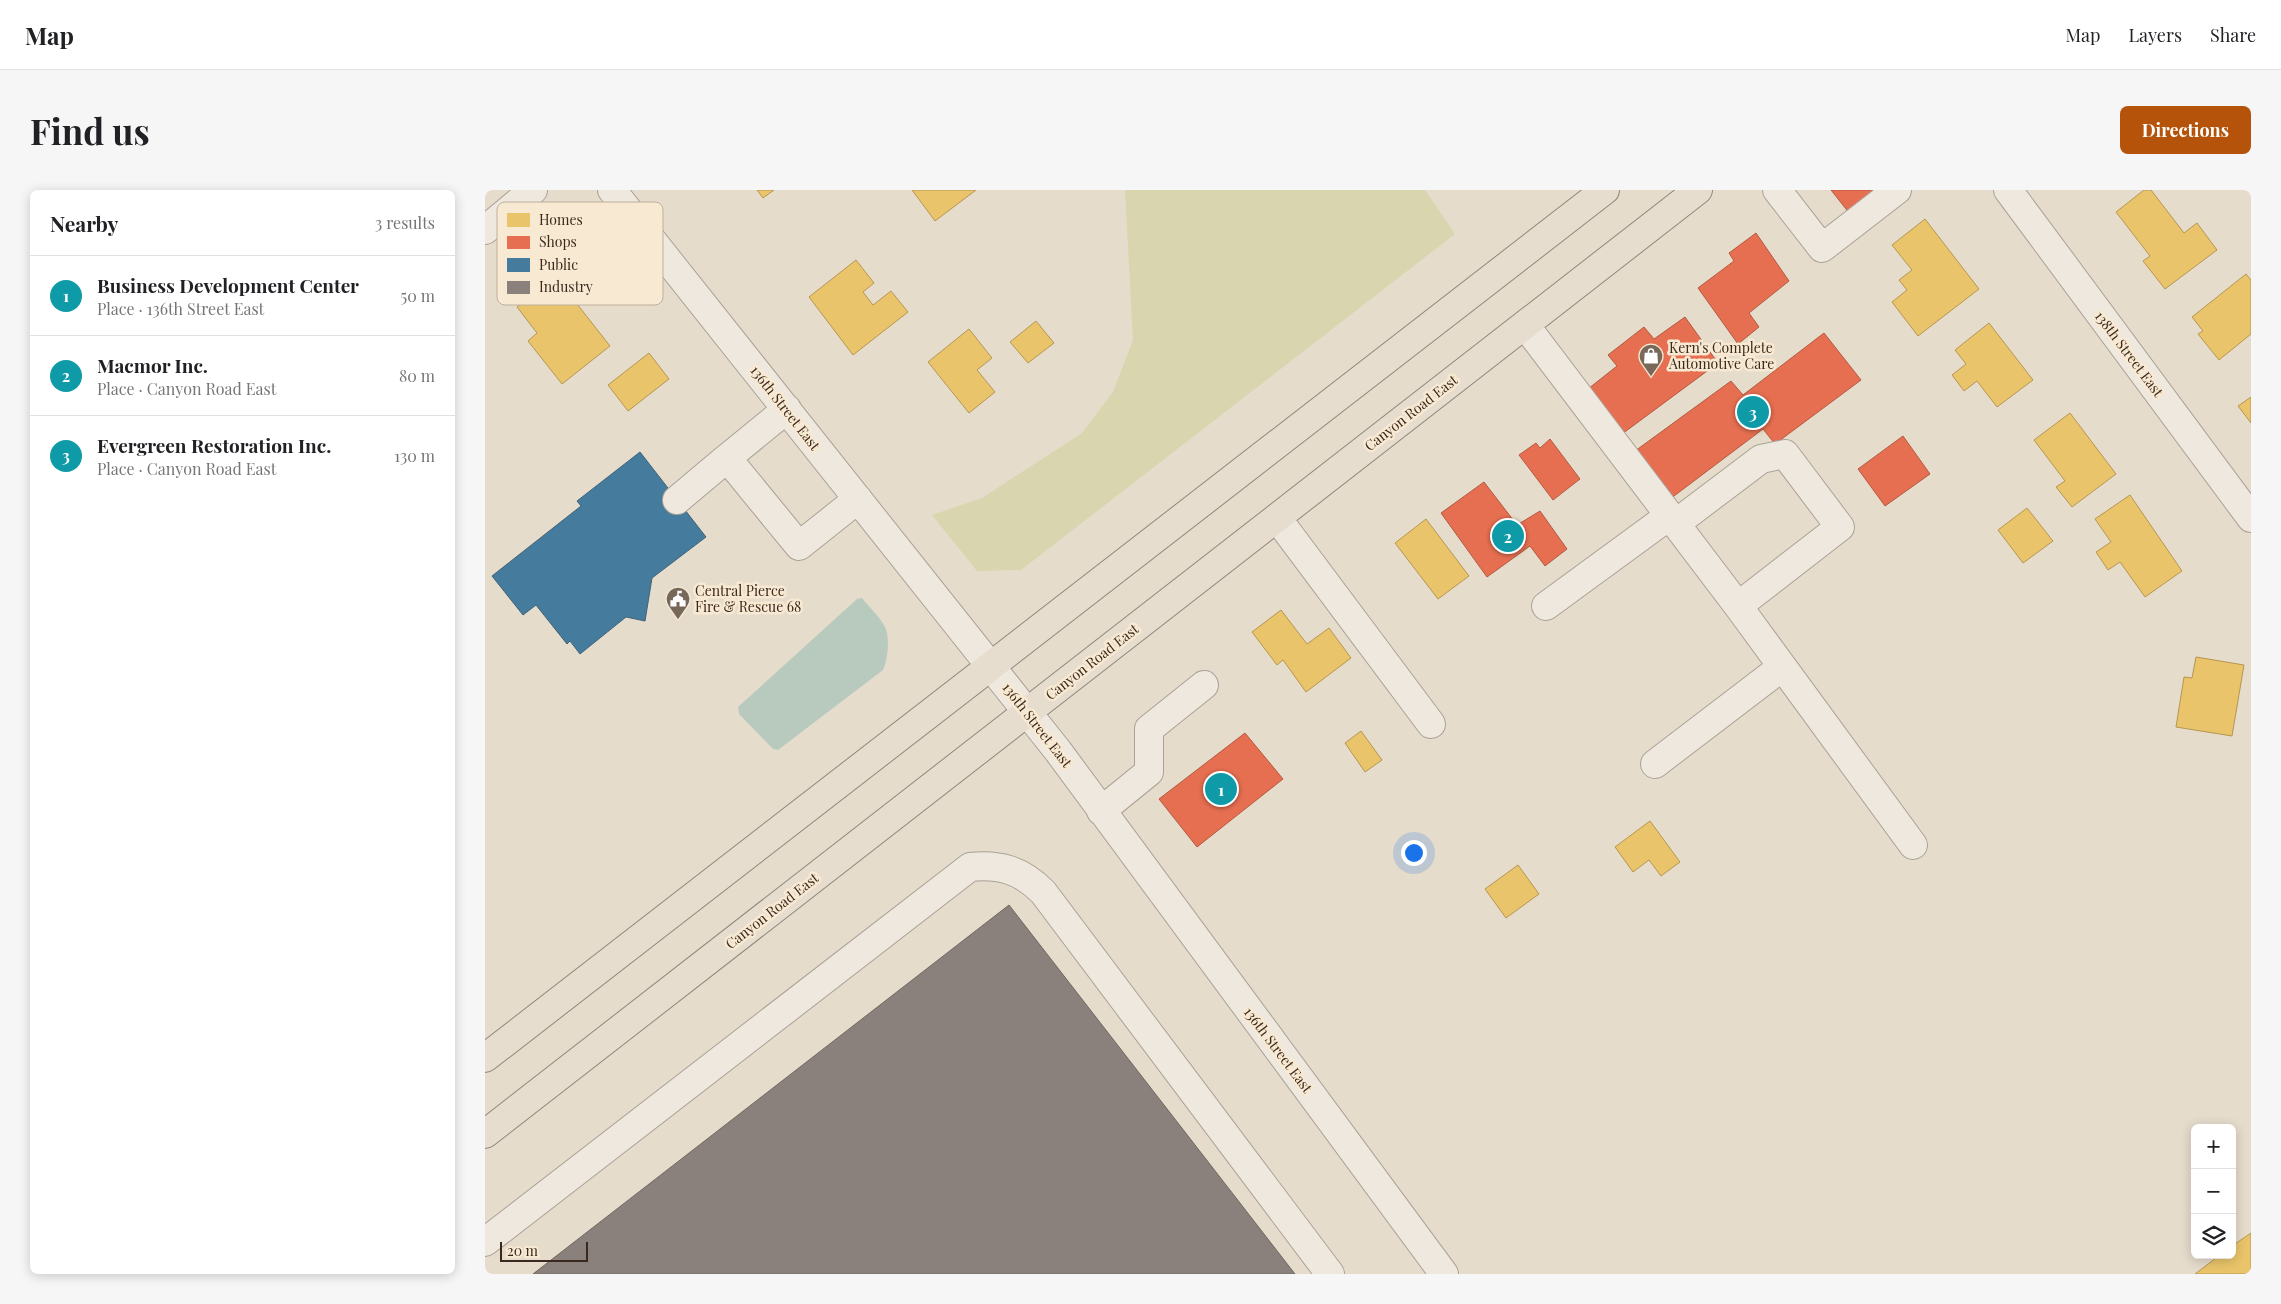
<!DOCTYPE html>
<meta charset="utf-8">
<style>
body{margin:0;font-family:"Playfair Display",serif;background:#f6f6f6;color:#202124}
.controls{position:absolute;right:15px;bottom:15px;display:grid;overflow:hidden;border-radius:8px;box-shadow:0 2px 12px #0003}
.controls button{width:45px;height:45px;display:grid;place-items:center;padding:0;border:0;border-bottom:1px solid #e0e0e0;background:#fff;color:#202124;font:25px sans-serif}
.scale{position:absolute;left:15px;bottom:12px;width:88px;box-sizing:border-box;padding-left:5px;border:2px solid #3b291d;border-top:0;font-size:14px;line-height:18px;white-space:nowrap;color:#3b291d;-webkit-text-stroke:4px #f8e9d2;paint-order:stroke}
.you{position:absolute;left:928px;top:662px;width:18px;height:18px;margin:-12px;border:4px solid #fff;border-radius:50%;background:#1a73e8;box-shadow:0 0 0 8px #1a73e833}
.badge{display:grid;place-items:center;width:32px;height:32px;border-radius:50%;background:#b45309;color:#fff;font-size:16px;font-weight:700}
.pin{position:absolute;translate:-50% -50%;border:2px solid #fff;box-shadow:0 1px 5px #0006}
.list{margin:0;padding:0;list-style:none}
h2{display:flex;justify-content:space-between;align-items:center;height:65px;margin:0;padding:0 20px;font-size:21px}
h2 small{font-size:16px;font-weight:400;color:#757577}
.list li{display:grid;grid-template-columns:32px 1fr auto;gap:15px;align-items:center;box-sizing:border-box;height:80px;padding:0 20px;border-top:1px solid #e0e0e0}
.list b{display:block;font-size:19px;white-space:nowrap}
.list p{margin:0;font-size:16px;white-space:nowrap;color:#757577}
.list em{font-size:16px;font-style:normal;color:#757577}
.icon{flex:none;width:28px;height:28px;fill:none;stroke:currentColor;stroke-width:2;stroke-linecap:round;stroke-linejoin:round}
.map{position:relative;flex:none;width:1766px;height:1084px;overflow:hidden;border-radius:8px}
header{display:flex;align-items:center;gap:30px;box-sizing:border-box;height:70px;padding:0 25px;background:#fff;border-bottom:1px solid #e0e0e0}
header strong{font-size:24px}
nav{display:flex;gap:28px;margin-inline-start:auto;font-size:18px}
.intro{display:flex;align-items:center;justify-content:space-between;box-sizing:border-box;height:120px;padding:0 30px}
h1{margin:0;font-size:35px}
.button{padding:12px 22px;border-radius:8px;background:#b45309;color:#fff;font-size:18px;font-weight:700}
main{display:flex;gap:30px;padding:0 30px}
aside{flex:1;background:#fff;border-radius:8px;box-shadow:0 2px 12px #0003}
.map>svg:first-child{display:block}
.green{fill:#d9d5ae}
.water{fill:#b8cabd}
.homes{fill:#e9c46a;stroke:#b59653}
.shops{fill:#e76f51;stroke:#b35a41}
.public{fill:#457b9d;stroke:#426277}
.industry{fill:#8a817c;stroke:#726760}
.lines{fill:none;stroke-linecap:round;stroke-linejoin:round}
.minor-casing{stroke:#aba196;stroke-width:30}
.major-casing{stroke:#91877c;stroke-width:30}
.minor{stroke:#eee8df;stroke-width:28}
.major{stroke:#e6ddcf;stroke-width:28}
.labels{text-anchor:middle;stroke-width:5;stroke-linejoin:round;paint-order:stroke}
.poi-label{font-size:14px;fill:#3b291d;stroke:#f8e9d2;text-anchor:start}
.street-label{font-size:14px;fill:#3b291d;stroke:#f8e9d2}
.key{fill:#f8e9d2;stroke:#bfaf9c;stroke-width:1}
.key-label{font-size:14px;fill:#3b291d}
</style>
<header>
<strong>Map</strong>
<nav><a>Map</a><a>Layers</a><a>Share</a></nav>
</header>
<div class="intro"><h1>Find us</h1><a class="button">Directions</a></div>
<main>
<aside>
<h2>Nearby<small>3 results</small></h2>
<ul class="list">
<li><span class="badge" style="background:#0f9aa8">1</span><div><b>Business Development Center</b><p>Place · 136th Street East</p></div><em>50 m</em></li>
<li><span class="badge" style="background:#0f9aa8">2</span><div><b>Macmor Inc.</b><p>Place · Canyon Road East</p></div><em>80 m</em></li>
<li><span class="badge" style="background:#0f9aa8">3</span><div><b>Evergreen Restoration Inc.</b><p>Place · Canyon Road East</p></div><em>130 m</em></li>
</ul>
</aside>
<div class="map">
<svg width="1766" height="1084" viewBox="0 0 1766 1084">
<rect width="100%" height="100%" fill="#e6dccc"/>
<path class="green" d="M640,0H940L970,44L536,380L492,381L447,325L497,308L597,243L628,202L648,150Z"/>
<path class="water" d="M377,408C384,417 395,427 400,437C405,447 403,469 398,480L293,560L288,559L254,524L253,517L372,409Z"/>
<path class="homes" d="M272,0H289L278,8Z
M427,0H491L450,31Z
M1659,0H1666L1699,43L1712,33L1732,60L1680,99L1658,71L1665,66L1631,22Z
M1440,29L1494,99L1433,146L1407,112L1422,100L1414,90L1427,80L1407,55Z
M371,70L389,93L378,102L388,115L406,101L423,122L368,165L324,107Z
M1761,84L1766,90V144L1734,170L1713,144L1718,141L1707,127Z
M70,86L125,156L77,194L43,151L52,143L32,117Z
M551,131L569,153L543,173L525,152Z
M1504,133L1548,190L1512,217L1492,191L1479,201L1467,185L1481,174L1470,160Z
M484,139L507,168L492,180L510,202L484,223L443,172Z
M164,163L184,189L143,221L123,195Z
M1766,207V233L1753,216Z
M1585,223L1631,284L1587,317L1571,297L1580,291L1549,250Z
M1645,305L1697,381L1660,407L1635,372L1623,380L1611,362L1626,352L1610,329Z
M1542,318L1568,351L1538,373L1513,340Z
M941,329L984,386L953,409L910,353Z
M796,420L822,454L844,438L866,468L821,502L798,470L792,475L767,442Z
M1711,467L1759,475L1747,546L1691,537L1699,487L1707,488Z
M876,541L897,570L880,582L860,553Z
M1165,631L1195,672L1176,686L1164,670L1148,682L1130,657Z
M1033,675L1054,704L1021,728L1000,699Z
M1766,1043V1084H1710L1735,1065H1747V1056Z"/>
<path class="shops" d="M1346,0H1395L1365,24Z
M1271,43L1304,91L1264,123L1274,137L1253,154L1213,98L1249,71L1244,63Z
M1200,127L1233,173L1137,244L1103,199L1132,176L1123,165L1159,137L1169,149Z
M1339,143L1376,190L1290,254L1278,239L1185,309L1150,261L1246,191L1258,205Z
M1418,246L1445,284L1400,316L1373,279Z
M1065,249L1095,289L1068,310L1034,265L1051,253L1055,258Z
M999,292L1032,335L1055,321L1082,359L1060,376L1045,356L1002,387L956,323Z
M760,543L798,589L712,657L674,609Z"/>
<path class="public" d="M155,262L221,347L167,388L160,431L141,427L95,464L85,451L82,454L51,415L38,425L7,386L96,316L92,311Z"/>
<path class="industry" d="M524,715L810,1084H48Z"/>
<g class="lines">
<defs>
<path id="minor" d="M127,0L573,561L959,1084
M1292,0L1337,58L1412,0
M1523,0L1766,328
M0,40L48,0
M1040,135L1253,416L1428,655
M302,219L242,268L314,356L373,309
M192,310L242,268
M792,328L946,534
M1190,334L1276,269L1300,264L1355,337L1253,416
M1061,416L1184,326
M1170,574L1297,477
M616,621L664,582V539L719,495
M0,1052L485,677C515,674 536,680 558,702L845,1084"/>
<path id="major" d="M0,868L1120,0
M0,944L1213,0"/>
</defs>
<use href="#minor" class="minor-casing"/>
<use href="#major" class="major-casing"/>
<use href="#minor" class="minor"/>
<use href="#major" class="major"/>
</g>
<defs>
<symbol id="shop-pin" viewBox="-11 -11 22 30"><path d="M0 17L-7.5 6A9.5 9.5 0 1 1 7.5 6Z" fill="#77685a" stroke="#f8e9d2"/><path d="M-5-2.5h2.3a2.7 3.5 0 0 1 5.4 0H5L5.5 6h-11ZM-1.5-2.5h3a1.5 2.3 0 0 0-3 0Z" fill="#fff"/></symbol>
<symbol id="civic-pin" viewBox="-11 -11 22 30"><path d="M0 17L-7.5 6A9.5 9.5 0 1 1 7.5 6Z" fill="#77685a" stroke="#f8e9d2"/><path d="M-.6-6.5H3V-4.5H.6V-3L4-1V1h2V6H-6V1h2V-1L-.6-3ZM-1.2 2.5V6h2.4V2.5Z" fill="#fff"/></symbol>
</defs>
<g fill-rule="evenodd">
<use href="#shop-pin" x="1152" y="152" width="28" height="38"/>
<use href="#civic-pin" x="179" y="395" width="28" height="38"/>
</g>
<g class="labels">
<g class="poi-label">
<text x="1184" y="163">Kern's Complete<tspan x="1184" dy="16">Automotive Care</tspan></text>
<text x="210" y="406">Central Pierce<tspan x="210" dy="16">Fire &amp; Rescue 68</tspan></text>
</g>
<g class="street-label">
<text transform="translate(1644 164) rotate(53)" y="5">138th Street East</text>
<text transform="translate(300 218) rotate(52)" y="5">136th Street East</text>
<text transform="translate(926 223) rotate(-38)" y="5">Canyon Road East</text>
<text transform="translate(607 472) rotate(-38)" y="5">Canyon Road East</text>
<text transform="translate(552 535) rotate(52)" y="5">136th Street East</text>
<text transform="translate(287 721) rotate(-38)" y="5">Canyon Road East</text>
<text transform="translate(793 860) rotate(53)" y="5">136th Street East</text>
</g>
</g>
<rect x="12" y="12" width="166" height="103" rx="8" class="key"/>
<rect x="22" y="23" width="23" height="14" fill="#e9c46a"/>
<rect x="22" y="46" width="23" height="13" fill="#e76f51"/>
<rect x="22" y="68" width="23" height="14" fill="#457b9d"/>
<rect x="22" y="91" width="23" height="13" fill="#8a817c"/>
<g class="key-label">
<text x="54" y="35">Homes</text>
<text x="54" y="57">Shops</text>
<text x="54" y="80">Public</text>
<text x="54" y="102">Industry</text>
</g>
</svg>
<div class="controls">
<button>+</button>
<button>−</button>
<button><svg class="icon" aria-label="layers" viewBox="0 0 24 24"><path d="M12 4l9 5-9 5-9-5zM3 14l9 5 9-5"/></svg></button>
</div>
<div class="scale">20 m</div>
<div class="you"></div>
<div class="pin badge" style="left:736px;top:599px;background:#0f9aa8">1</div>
<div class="pin badge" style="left:1023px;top:346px;background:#0f9aa8">2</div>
<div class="pin badge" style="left:1268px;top:222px;background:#0f9aa8">3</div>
</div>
</main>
